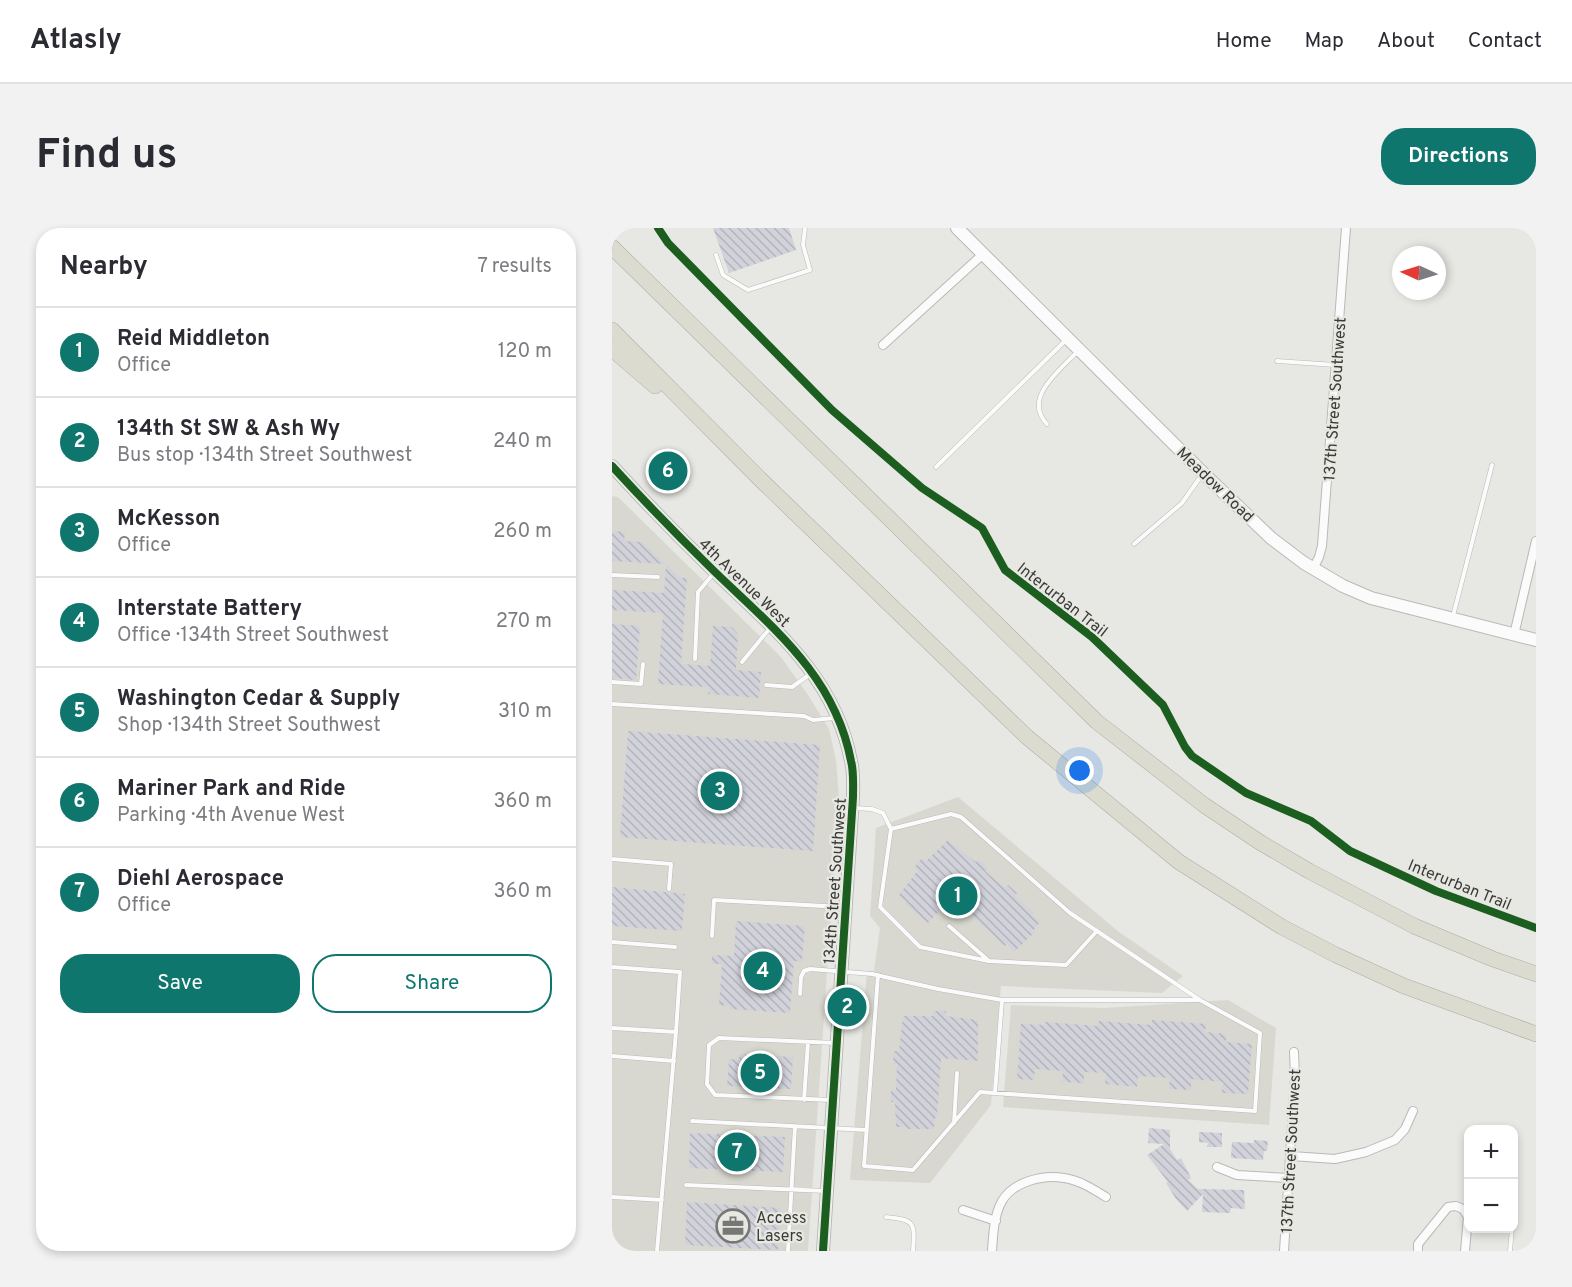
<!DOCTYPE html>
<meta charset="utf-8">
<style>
body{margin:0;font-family:Overpass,sans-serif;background:#f2f2f3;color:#2b2b33}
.controls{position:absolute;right:18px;bottom:18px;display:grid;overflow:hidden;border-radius:12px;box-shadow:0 3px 9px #0003}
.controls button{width:54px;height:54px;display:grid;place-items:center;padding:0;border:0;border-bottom:2px solid #e1e1e2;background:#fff;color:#2b2b33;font:30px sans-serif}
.compass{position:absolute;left:780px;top:18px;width:54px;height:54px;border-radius:50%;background:#fff;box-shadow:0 3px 9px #0003;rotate:274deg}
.you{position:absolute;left:468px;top:543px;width:21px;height:21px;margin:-15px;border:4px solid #fff;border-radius:50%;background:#1a73e8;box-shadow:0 0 0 9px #1a73e833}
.badge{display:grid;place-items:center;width:39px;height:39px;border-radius:50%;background:#0f766e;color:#fff;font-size:20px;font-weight:700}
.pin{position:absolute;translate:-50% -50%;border:3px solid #fff;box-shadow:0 2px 6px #0006}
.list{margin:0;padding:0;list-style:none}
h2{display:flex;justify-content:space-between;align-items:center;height:78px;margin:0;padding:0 24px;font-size:26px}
h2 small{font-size:20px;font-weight:400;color:#7c7c81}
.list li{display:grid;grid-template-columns:39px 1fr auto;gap:18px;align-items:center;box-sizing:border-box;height:90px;padding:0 24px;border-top:2px solid #e1e1e2}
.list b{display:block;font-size:22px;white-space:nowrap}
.list p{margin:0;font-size:20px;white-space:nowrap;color:#7c7c81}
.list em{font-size:20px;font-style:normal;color:#7c7c81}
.actions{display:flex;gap:12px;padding:18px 24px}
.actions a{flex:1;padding:14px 0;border:2px solid #0f766e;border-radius:24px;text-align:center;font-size:21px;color:#0f766e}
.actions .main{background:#0f766e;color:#fff}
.map{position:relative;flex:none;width:924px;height:1023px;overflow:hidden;border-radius:24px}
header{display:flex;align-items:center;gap:36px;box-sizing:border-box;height:84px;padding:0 30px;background:#fff;border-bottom:2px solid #e1e1e2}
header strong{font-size:28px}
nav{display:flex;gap:33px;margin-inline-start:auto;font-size:21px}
.intro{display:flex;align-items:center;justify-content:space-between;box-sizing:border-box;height:144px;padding:0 36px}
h1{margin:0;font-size:42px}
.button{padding:15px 27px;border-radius:24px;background:#0f766e;color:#fff;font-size:21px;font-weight:700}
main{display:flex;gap:36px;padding:0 36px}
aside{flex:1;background:#fff;border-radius:24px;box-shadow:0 3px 9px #0003}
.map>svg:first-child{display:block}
.built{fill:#d9d8d0}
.building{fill:url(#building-back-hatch)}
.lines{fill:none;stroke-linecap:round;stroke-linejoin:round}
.lane-casing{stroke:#b9b9b7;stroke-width:5}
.street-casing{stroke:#b9b9b7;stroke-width:10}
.secondary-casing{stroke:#b9b9b7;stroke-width:14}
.highway-casing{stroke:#adaca1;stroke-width:16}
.lane{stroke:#fbfbfb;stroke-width:4}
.street{stroke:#fbfbfb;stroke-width:8}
.secondary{stroke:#fbfbfb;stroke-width:12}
.highway{stroke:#dcdbd0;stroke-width:15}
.cycleway-casing{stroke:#e8e8e3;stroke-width:11}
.cycleway{stroke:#1b5e20;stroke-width:8}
.labels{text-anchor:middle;stroke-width:4.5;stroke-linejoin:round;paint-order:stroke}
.street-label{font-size:16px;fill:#3b3b39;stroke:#e8e8e3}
.poi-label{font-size:16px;fill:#3b3b39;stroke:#e8e8e3;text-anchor:start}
</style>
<header>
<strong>Atlasly</strong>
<nav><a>Home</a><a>Map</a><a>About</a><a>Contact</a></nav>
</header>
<div class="intro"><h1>Find us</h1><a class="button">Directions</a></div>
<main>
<aside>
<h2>Nearby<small>7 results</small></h2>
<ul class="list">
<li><span class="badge">1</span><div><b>Reid Middleton</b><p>Office</p></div><em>120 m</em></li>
<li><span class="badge">2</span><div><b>134th St SW &amp; Ash Wy</b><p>Bus stop · 134th Street Southwest</p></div><em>240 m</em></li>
<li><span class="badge">3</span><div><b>McKesson</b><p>Office</p></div><em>260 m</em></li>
<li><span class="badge">4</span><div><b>Interstate Battery</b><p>Office · 134th Street Southwest</p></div><em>270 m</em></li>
<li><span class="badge">5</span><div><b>Washington Cedar &amp; Supply</b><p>Shop · 134th Street Southwest</p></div><em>310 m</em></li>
<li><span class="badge">6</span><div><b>Mariner Park and Ride</b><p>Parking · 4th Avenue West</p></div><em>360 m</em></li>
<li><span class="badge">7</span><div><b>Diehl Aerospace</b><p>Office</p></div><em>360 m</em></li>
</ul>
<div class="actions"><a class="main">Save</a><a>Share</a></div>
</aside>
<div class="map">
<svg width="924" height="1023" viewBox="0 0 924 1023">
<defs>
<pattern id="building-back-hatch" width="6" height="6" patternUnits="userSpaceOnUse" patternTransform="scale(1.5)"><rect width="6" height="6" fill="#d1d2da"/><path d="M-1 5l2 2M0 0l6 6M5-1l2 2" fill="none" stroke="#b4b5bc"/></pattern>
</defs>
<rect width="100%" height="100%" fill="#e7e7e4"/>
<path class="built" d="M0,268L6,269L169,429L196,467L217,501L224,532L227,568L196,1023H0Z
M346,569L507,704L571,748L550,765L389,758L379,877L318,955L238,952L255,743H262L268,700L258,688L264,600Z
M616,772L664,800L657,897L391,879L399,777L493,780Z"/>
<path class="building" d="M101,0H177L184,22L117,45Z
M0,303L13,304L12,313L30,314L54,336L0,333Z
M54,336L69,350H75L69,436L98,438L101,398L120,399L126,406L124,442L149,444L147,470L96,466L97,459L46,456L51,385L0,382V362L52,365Z
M0,396L28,398L24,452L0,450Z
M16,503L208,517L201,623L8,609Z
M336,612L364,634L367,631L376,640L373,643L393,660L396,657L405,665L403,668L422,685L420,687L428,694L421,703L423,704L402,724L395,716L393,718L340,669L316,695L293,676L295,674L287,667L306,642L302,640L310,630L314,633Z
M0,659L73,666L70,703L0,698Z
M124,693L193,698L190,734L182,733L178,785L118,781V778L107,777L110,736H100V727L122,728Z
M321,783H334V788L366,792V833L329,830L325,890H323L322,901H294V899H284L283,874H279V862H284L285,836H281L282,823H287L291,788H321Z
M540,792L594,796L593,804L614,806V814L640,816L636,866L610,865L611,854L579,851V862L557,861L558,850L526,848L525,859L493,856L494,845L472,844V855L450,854L451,843L423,841L422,852L405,851L409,796L433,797V794L486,798L487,793L540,797Z
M128,826L181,829L179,861L115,858L117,831L127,832Z
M537,900L558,902V921L565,932L569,930L579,950L576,952L586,961L632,962L633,981L619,980L618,985L590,984L591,966L575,983L564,971L554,955L556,954L535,927L552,916L536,915Z
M587,904L610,905V919H595L596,915L587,914Z
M78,905L173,909L171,944L77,940Z
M642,912L656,913L655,923H652L651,932L619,930L620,914L642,915Z
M75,974L169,980L166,1022L73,1017Z"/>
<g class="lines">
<defs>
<path id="lane" d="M104,27L111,47L136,62L198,42L191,17L193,0
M665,133L724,137
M435,196C410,170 448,142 466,123
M324,239L455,111
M522,316L570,275L589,248
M0,347L46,349
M841,388L880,237
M83,431L86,364L102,345
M130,434L159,399
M0,454L29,456L31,436
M154,457L180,459L197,447
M0,476L192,488L201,492L223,490
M241,580L260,581L271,585L279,601
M0,631L59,636L57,661
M337,698L377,733
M100,708L102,672L230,679
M0,714L63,719
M0,739L68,744L64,804L0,800
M266,747L252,938L301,942L368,864L643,883L648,805L588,772
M188,766L189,749L192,743L198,741L260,746L326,761L390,772H588L458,685L349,589L339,586L279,601L268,679L308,719L377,733L454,737L484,704
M0,828L62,833
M383,865L390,772
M192,872L196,814
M219,872L103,867L95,856L97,817L107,810L224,815
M80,893L255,902
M342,895L345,845
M74,957L214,963
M0,969L50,972
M902,977V975
M274,989C303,992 303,994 301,1023
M45,1023L64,804
M176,1023L183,898
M898,1023L900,1000"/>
<path id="street" d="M271,117L370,27
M701,341L707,329L710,318L734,0
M902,407L924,313
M679,928L723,931L754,924L783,912L793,901L801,883
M605,939L625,947L677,950
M351,982L384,993
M380,1023C381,1007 382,987 390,973C401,954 431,946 452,950C467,952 481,961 494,969
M672,1023L683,848L682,824
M806,1023V1016L836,979L844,978L851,981L856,989L853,1023"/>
<path id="secondary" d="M345,0L590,244L659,310L692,335L731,358L759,370L924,412
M0,238C33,274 67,309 102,343C161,400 223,448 239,533C242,544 241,557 241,569L211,1023"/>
<path id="highway" d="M0,19L485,494L592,577L649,615L697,643L802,698L881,731L924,746
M0,102L150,253L415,509L567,634L670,699L724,727L792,758L924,806
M0,121L43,158"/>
</defs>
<use href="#lane" class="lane-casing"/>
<use href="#street" class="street-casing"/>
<use href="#secondary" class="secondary-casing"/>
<use href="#highway" class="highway-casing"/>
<use href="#lane" class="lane"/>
<use href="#street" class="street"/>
<use href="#secondary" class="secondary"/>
<use href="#highway" class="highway"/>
<defs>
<path id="cycleway" d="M46,0L56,15L220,182L310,260L370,300L393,342L480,409L551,477L573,519L580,528L634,565L699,593L738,623L824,663L924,700
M0,238C33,274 67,309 102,343C161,400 223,448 239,533C242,544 241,557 241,569L211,1023"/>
</defs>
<use href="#cycleway" class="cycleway-casing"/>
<use href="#cycleway" class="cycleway"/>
</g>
<defs>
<symbol id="office-ring" viewBox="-11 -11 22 22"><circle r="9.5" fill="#e8e8e3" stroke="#777775" stroke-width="1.5"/><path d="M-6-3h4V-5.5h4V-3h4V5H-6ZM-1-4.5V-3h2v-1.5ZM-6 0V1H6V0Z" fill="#777775"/></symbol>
</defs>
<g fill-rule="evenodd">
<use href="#office-ring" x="102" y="979" width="38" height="38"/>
</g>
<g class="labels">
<g class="street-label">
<text transform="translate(722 171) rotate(-86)" y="6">137th Street Southwest</text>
<text transform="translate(604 256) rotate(44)" y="6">Meadow Road</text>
<text transform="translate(133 354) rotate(44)" y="6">4th Avenue West</text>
<text transform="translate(451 371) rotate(38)" y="6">Interurban Trail</text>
<text transform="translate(222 653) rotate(-86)" y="6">134th Street Southwest</text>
<text transform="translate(848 656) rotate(22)" y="6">Interurban Trail</text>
<text transform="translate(678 923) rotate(-87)" y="6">137th Street Southwest</text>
</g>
<g class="poi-label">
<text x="144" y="995">Access<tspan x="144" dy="18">Lasers</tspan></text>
</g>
</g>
</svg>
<div class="controls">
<button>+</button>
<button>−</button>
</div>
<svg class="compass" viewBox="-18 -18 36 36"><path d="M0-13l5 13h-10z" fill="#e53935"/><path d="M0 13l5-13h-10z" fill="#7c7c81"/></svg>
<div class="you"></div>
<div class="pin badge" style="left:346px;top:668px">1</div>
<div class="pin badge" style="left:235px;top:779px">2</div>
<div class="pin badge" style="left:108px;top:563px">3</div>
<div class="pin badge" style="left:151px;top:743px">4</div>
<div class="pin badge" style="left:148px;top:845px">5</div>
<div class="pin badge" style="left:56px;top:243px">6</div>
<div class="pin badge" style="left:125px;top:924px">7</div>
</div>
</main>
